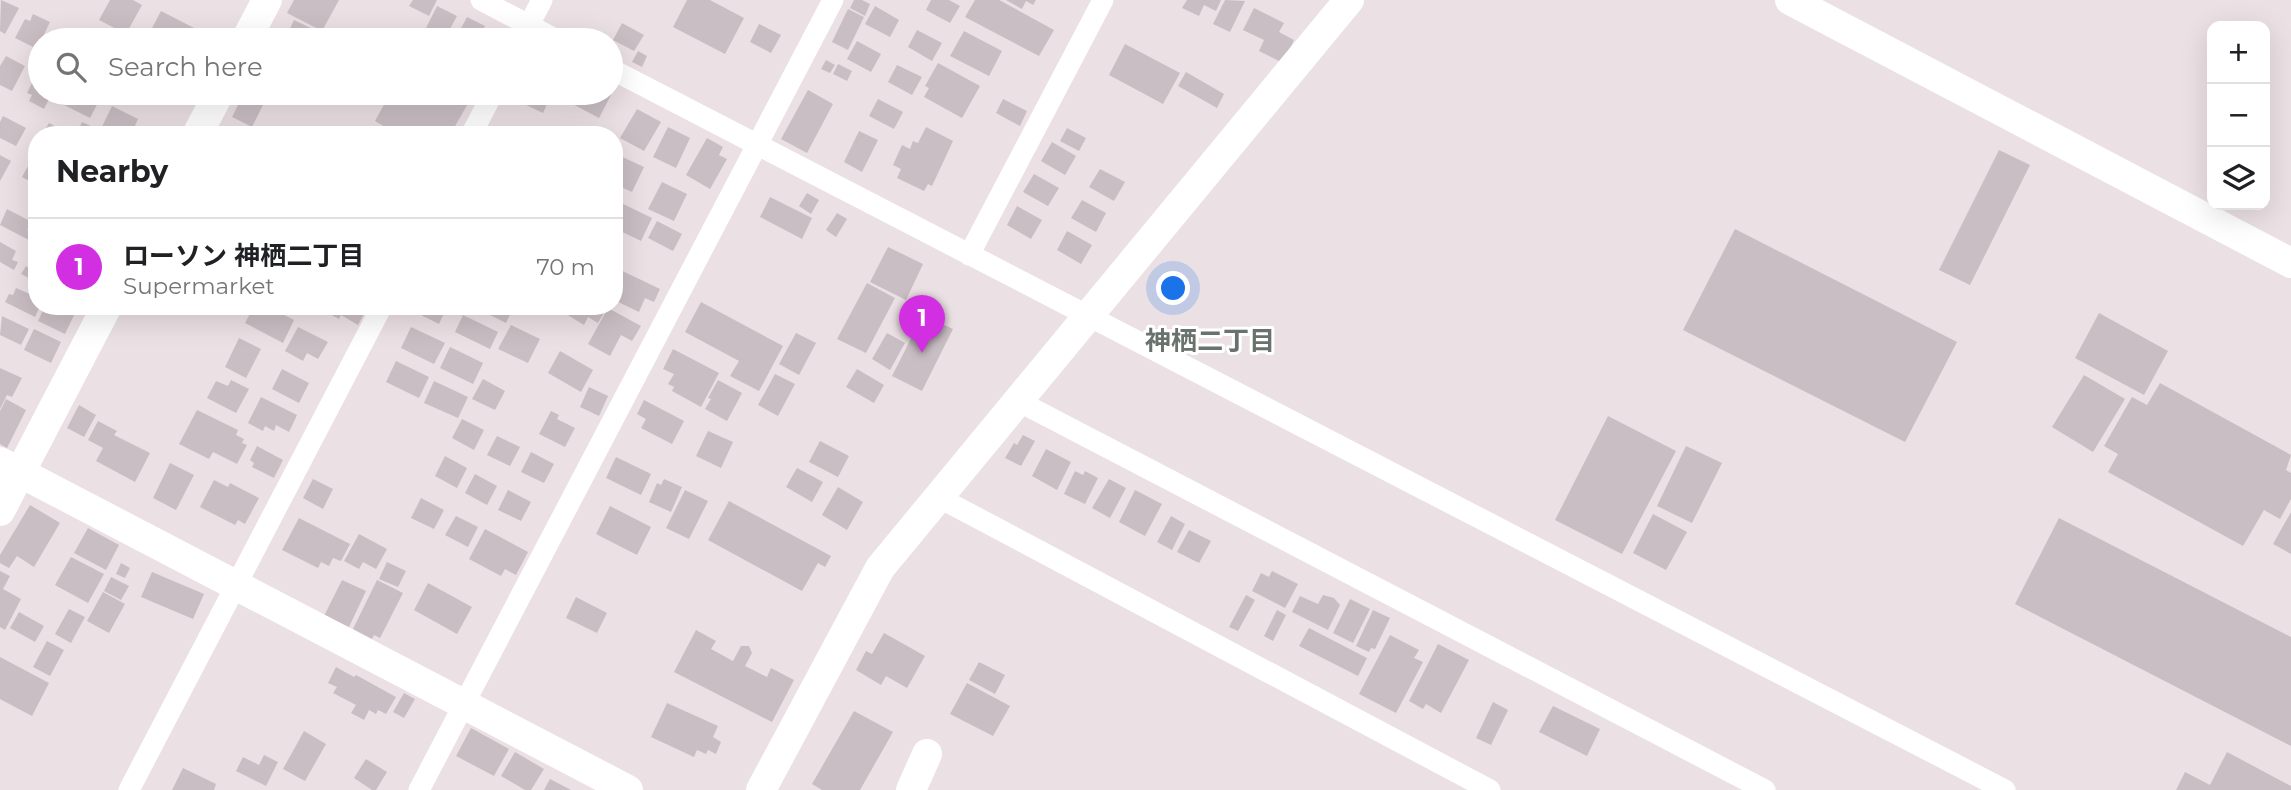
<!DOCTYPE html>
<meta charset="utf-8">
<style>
body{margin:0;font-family:Montserrat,"Noto Sans JP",sans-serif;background:#f6f6f6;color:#202124}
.controls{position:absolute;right:21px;top:21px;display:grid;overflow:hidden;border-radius:14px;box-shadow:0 7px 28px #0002}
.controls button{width:63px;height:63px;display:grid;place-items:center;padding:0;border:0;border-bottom:2px solid #e0e0e0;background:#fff;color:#202124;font:35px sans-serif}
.you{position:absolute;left:1174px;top:289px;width:24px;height:24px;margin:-18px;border:5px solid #fff;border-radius:50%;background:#1a73e8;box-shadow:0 0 0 10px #1a73e833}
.badge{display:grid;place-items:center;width:46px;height:46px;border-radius:50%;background:#d32fe2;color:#fff;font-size:23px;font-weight:700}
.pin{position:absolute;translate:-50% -58px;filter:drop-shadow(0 2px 4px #0008)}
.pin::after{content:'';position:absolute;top:37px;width:24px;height:21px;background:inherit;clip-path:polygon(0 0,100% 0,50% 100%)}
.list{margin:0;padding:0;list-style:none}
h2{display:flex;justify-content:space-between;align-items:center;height:91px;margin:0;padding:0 28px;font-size:30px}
h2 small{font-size:23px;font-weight:400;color:#757577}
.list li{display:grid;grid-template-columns:46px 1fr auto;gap:21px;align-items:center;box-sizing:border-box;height:98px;padding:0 28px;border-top:2px solid #e0e0e0}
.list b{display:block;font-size:26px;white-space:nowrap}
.list p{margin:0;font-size:23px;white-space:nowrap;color:#757577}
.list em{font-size:23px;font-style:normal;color:#757577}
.icon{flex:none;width:38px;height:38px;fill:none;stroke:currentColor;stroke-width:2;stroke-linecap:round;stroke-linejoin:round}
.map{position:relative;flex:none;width:2291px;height:790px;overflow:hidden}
.search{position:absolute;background:#fff;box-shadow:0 7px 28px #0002;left:28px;top:28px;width:595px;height:77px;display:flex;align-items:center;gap:18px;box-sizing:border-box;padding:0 24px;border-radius:38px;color:#757577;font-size:26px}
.panel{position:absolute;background:#fff;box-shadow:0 7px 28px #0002;left:28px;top:126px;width:595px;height:189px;border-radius:28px}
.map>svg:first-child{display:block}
.building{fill:#c9bec3}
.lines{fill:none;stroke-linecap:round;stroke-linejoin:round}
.street{stroke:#fff;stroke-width:21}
.secondary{stroke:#fff;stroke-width:30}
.labels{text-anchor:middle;stroke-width:6;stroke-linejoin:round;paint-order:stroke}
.neighbourhood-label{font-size:26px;font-weight:bold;fill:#6a726d;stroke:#fff}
</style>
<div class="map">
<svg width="2291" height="790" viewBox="0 0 2291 790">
<rect width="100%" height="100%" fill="#ebe0e4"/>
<path class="building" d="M1,0L19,8L5,34L0,31Z
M110,0H133L142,5L126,34L99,20Z
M294,0H339L322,31L287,13Z
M413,0H437L429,16L409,6Z
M687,0H710L744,18L725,54L673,27Z
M854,0H862L870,4L865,16L850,8Z
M931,0H949L960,6L950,23L926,10Z
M975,0H999L1054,30L1039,56L965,17Z
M1006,0H1036L1033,5L1026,1L1022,9Z
M1187,0H1221L1216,11L1204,5L1199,16L1182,8Z
M1225,0L1245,1L1230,32L1213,24Z
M437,6L457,16L444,40L425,30Z
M875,6L899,20L890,37L865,24Z
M1254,8L1284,23L1279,32L1294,40L1283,63L1259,51L1264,40L1243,30Z
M848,9L864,17L848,50L832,42Z
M161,11L198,30L192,40H165L150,32Z
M33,14L50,22L37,49L15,38L25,19L30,21Z
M467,17L485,26L478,40H455Z
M294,20L315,30L309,40H302L288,33Z
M622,23L644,35L634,51L613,40Z
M759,24L781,35L771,53L750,42Z
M63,30L80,38L79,40H52L55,34L60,37Z
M96,30L115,40H91Z
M917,30L942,43L932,61L908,47Z
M964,31L1002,51L989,76L950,56Z
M857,41L881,54L871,72L847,59Z
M1125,44L1180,73L1163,104L1109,75Z
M638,51L647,56L642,67L632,62Z
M6,56L25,66L12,91L0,85V66Z
M826,60L835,65L830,73L821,69Z
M938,63L980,86L962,118L924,97L929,88L925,86Z
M838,64L852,71L847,81L833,74Z
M897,65L922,77L912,95L888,82Z
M1186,72L1224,94L1217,108L1178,86Z
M37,73L40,75V93H52L44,109L29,101L32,95L27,93Z
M808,90L833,104L807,153L781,139Z
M65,93H97L102,95L90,118L60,103Z
M244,93H263L268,95L252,127L232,117Z
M399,93H474L450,135H399L375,121L387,99L393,103Z
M527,93H552L543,113L522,103Z
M560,93H612L599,118L567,101L569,97Z
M878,99L903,112L894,129L869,116Z
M1003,99L1027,111L1020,126L996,113Z
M112,106L138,119L131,135H98Z
M637,109L661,122L644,151L620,138Z
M3,116L26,128L16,146L0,138V122Z
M82,122L93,127L89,135L79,129Z
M49,123L72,135H42Z
M668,127L690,138L676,168L653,157Z
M926,127L953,141L932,186L928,184L924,191L897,178L901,169L893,165L902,145L910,149L913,141L918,143Z
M1067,128L1086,138L1079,151L1060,141Z
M859,131L878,140L862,172L844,162Z
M707,138L723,147L719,155L727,159L710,189L686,175Z
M1052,142L1076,156L1065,175L1041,161Z
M1999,150L2030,165L1970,285L1939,270Z
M614,153L644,167L632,192L614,184Z
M0,155L11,161L0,181Z
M33,157L37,159V185L22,177Z
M1100,169L1125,182L1114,201L1089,187Z
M1034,174L1059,188L1048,206L1023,192Z
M662,182L687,194L674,221L648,209Z
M807,193L819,200L811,214L799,206Z
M770,197L812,218L802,239L760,217Z
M1082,200L1106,213L1096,232L1071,218Z
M619,202L652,218L641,241L614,228V212Z
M1017,206L1042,220L1031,239L1007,225Z
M7,209L32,222L27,230L33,233L29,240L0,225Z
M837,213L847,219L836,237L826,230Z
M657,221L682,234L673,251L648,238Z
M1735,229L1957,342L1905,442L1683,330Z
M1067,231L1092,245L1081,264L1057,250Z
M0,242L16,251L12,260L18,262L14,270L0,262Z
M888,247L923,264L906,300L870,282Z
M33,260L37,261V282L21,274L26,266L29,268Z
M614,267L660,289L654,302L645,298L639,312L614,300Z
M867,283L895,298L866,353L837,339Z
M16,288L37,297V306H40L35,317L5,302L9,294L13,295Z
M701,302L783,346L759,391L730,376L739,361L685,332Z
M45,306H60L75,313L65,334L38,321Z
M254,306H267L294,320L283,343L245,323Z
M315,306H368L358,325L341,315L339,319Z
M403,306H446L447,307L439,324Z
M479,306H514L506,323L478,309Z
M563,306H606L607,307L598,323L588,317L584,325L561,311Z
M608,308L641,326L632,341L621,335L610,356L588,344Z
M2099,313L2168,351L2144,395L2075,358Z
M463,315L498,332L490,349L455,332Z
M923,315L953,329L922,391L892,376Z
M2,316L29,329L21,345L0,335Z
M511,325L540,339L528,363L498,349Z
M298,327L328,342L318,359L307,353L303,361L285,351Z
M411,327L445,343L434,364L401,348Z
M34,329L61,342L51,363L24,350Z
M796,333L816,343L799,375L779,364Z
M887,333L905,343L890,370L872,359Z
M239,338L261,349L246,378L225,367Z
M450,347L483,363L473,384L440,368Z
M673,349L719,373L701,407L672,391L674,387L668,384L674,374L663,369Z
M560,351L593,370L581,392L548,373Z
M396,361L429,377L419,398L386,382Z
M0,368L22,378L12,397L7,395L0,409Z
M282,369L309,383L299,403L272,389Z
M857,369L884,385L874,403L846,387Z
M775,374L795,384L778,416L758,405Z
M2084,375L2125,399L2093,452L2052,427Z
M483,379L505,391L495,410L472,399Z
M231,380L249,389L236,413L207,398L216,381L228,386Z
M718,380L742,393L727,421L705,409L711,399L708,398Z
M434,381L468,397L458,418L424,403Z
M2160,383L2291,455L2286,470L2291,473V499L2280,519L2264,510L2243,546L2108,472L2118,454L2104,446L2132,397L2147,405Z
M589,387L608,396L599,416L580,407Z
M261,397L297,415L289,432L276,425L274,431L265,426L263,431L248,423Z
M6,399L26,410L7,448L0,444V411Z
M644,400L684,421L672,444L641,428L646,419L637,414Z
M79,405L96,415L84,437L67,428Z
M197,410L238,430L236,435L244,439L242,443L247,445L237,464L213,452L209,459L179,444Z
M551,411L559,415L557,419L575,428L565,447L539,434Z
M1608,416L1676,451L1622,554L1555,520Z
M462,419L484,430L474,450L452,438Z
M98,421L117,431L114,435L150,453L135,482L96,461L103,448L88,440Z
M708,431L733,442L721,468L696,456Z
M1023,435L1035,441L1021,466L1005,458L1014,443L1017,445Z
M497,436L520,447L510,466L487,455Z
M820,441L849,456L838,477L809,462Z
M257,446L283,460L274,478L252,467L254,463L250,460Z
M1686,446L1722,463L1692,523L1657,506Z
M1046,449L1071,462L1057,490L1032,476Z
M531,452L554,464L544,483L521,472Z
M445,456L467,468L457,488L435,476Z
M616,457L651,474L641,495L606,478Z
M170,463L194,475L176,510L153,498Z
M797,468L823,482L812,502L786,487Z
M1075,471L1083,475L1085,471L1098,478L1085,504L1064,494Z
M475,474L497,486L487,505L465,493Z
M313,479L333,489L323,509L303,498Z
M664,479L682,487L671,512L649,502L657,483L661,485Z
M1109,479L1126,488L1110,518L1092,508Z
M214,480L228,487L230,483L259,498L245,524L238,520L235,525L200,507Z
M838,487L863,502L847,530L822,515Z
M508,490L531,502L521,521L498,510Z
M685,490L708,501L689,539L666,528Z
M1135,490L1162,504L1145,536L1119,522Z
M421,498L444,510L434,529L411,518Z
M729,501L831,556L825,567L818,563L802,591L708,540Z
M30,505L60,523L34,567L17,556L9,568L0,563V555Z
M610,506L651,527L637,555L596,534Z
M2291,512V554L2273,544Z
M1653,514L1687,532L1666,570L1633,553Z
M456,516L478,527L468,547L445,535Z
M1171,516L1185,524L1172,550L1157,542Z
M299,518L350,544L341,561L333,558L329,566L321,562L318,568L282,550Z
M2059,518L2291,637V746L2015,604Z
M88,528L119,545L106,570L74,553Z
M485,529L528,552L516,575L505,569L501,576L469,559Z
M1189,530L1211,541L1199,563L1177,552Z
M359,534L387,549L376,569L363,562L359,569L344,561Z
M71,557L104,574L88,603L55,585Z
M387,562L406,571L398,587L379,579Z
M121,563L130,568L125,578L116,574Z
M0,571L10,576L3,589L21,599L5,630L0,627Z
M1272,571L1298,584L1285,608L1252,591L1261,573L1269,577Z
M152,572L204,594L193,619L141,597Z
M111,577L129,586L121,600L104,591Z
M342,580L366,591L349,627L324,616Z
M377,580L403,593L380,638L374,635L372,639L353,629Z
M428,583L472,607L457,634L414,610Z
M103,592L125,604L109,633L87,621Z
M1246,595L1255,600L1238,631L1229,627Z
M1323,595L1334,598L1340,605L1328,630L1292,612L1300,596L1318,604Z
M576,597L607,613L597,633L566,618Z
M1350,599L1370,609L1353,643L1333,633Z
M69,609L85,617L71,643L55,634Z
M1277,610L1286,615L1273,641L1264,636Z
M1373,610L1390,618L1375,649L1371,648L1369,652L1356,646Z
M19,612L44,626L35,642L10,628Z
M1309,628L1367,658L1358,676L1299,646Z
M696,630L716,641L711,649L733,661L741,646H749L752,653L745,666L767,677L771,668L794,680L772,722L674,672Z
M884,633L925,656L907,688L886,676L881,685L856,670L866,651L872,654Z
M1390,635L1419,650L1414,658L1423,662L1396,713L1359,694Z
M47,641L64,650L50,676L33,667Z
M1438,644L1469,660L1441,713L1426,704L1423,709L1409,701Z
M0,657L49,683L32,716L0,699Z
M979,662L1005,675L995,694L969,680Z
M336,667L354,677L356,675L396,697L386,714L378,710L376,714L369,710L364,720L351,713L356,705L333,693L337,687L328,683Z
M967,683L1010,706L993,736L950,714Z
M404,693L415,699L404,718L393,712Z
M1493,702L1508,710L1491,745L1476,738Z
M667,703L718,726L713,737L721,742L716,754L708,750L706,754L697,750L694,757L651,737Z
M1553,706L1600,729L1587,756L1539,732Z
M854,711L893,732L860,790H822L812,784Z
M471,728L509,749L494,776L456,756Z
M304,731L326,744L305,781L283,769Z
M515,752L544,769L531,790H525L501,776Z
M2227,752L2291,786V790H2176L2185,772L2210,785Z
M264,755L278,762L266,786L236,771L243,757L259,765Z
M366,759L387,772L376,790H372L354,778Z
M183,768L216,784L214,790H172Z
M550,779L571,790H544Z"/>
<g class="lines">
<path class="street" d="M481,0L557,40
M521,40L542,0
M611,69L2005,790
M471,135L493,93
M969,255L1103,0
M1018,401L1765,790
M938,497L1490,790
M129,790L382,306
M419,790L833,0"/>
<path class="secondary" d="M1790,0L2291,263
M246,40L267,0
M197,135L219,93
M0,462L628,790
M0,511L107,306
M761,790L880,568L1349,0
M911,790L927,754"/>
</g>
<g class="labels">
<g class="neighbourhood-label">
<text x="1210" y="350">神栖二丁目</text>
</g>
</g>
</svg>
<div class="controls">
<button>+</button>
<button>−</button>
<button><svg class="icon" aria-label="layers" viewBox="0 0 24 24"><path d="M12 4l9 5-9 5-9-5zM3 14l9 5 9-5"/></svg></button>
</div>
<div class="you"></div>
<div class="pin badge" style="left:922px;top:353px">1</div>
<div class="search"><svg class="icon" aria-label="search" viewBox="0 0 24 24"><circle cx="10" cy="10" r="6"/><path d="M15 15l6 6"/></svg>Search here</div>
<section class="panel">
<h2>Nearby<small></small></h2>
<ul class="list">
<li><span class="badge">1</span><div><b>ローソン 神栖二丁目</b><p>Supermarket</p></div><em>70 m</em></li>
</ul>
</section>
</div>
